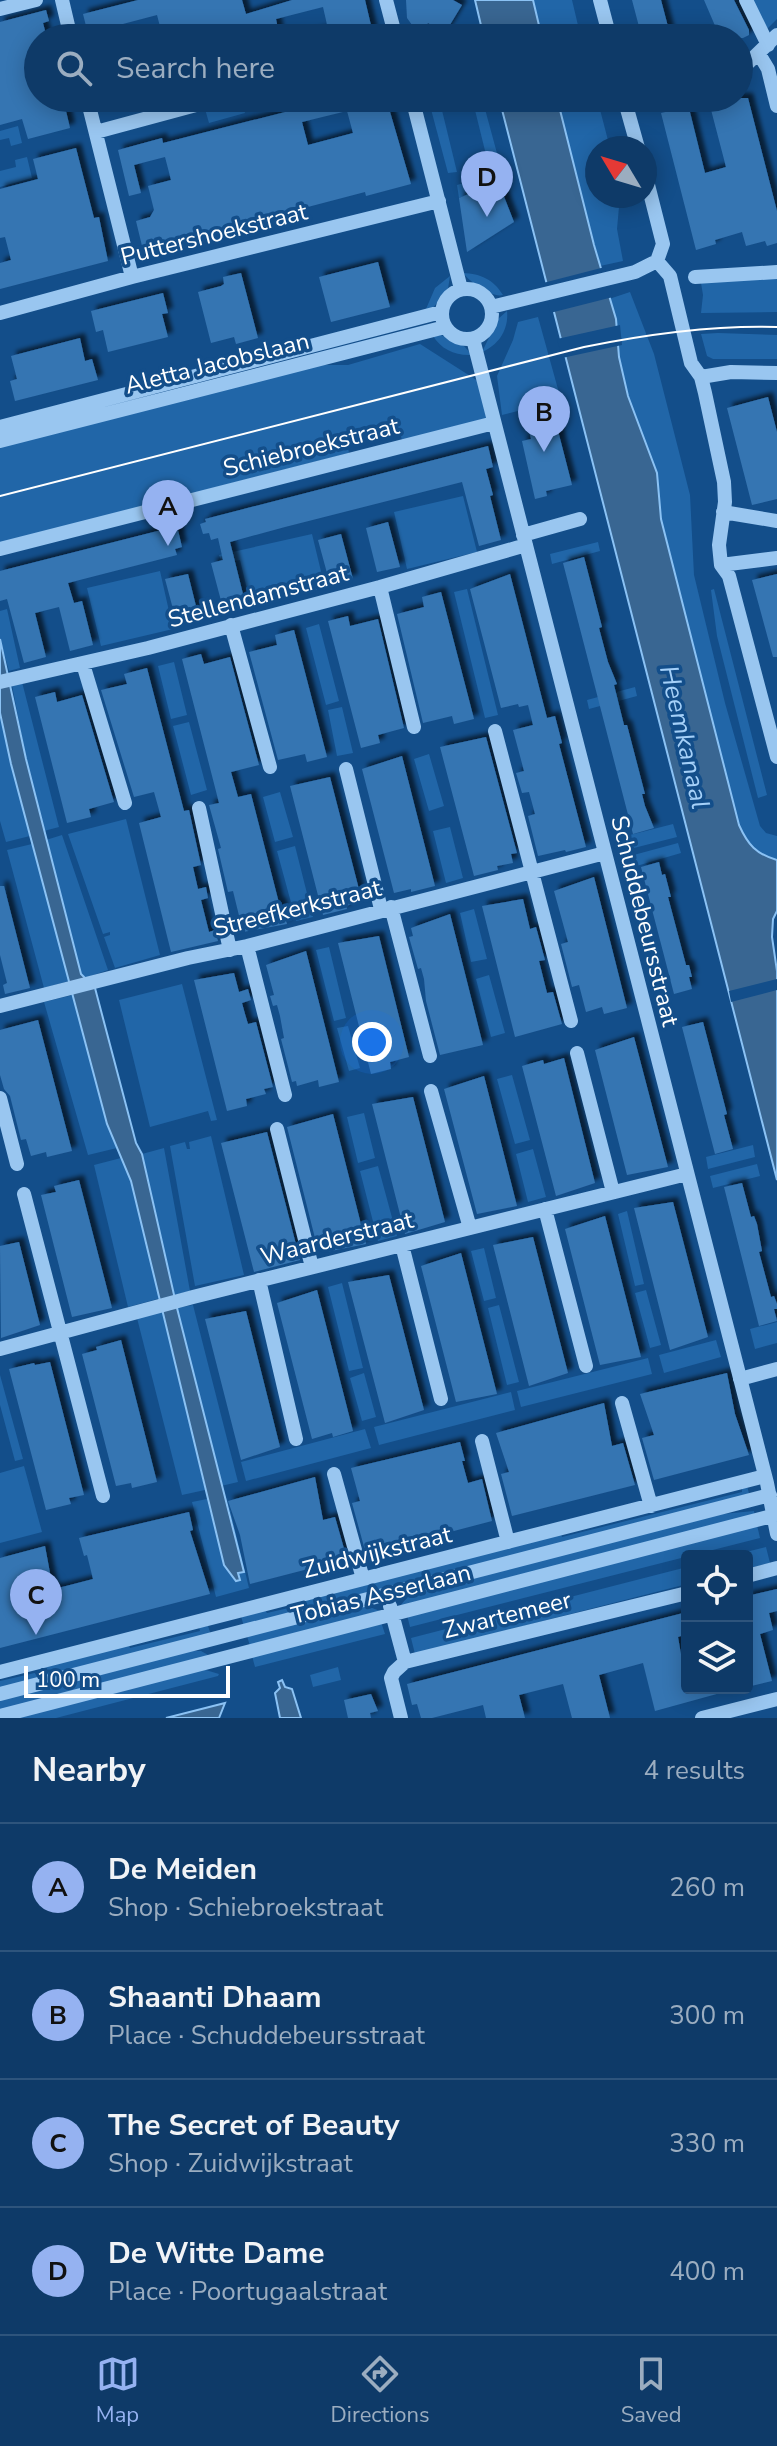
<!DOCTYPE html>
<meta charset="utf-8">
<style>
body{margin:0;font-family:"Nunito Sans",sans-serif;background:#17416e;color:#f1f3f6}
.controls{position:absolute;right:24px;bottom:24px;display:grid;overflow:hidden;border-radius:8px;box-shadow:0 4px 20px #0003}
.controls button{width:72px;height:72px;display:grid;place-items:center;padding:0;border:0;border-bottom:2px solid #2e547c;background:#0e3a68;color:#f1f3f6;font:40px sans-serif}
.compass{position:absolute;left:585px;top:136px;width:72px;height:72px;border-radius:50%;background:#0e3a68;box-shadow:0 4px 20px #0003;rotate:308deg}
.scale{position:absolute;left:24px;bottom:20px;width:206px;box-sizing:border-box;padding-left:8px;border:4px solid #fff;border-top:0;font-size:22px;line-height:28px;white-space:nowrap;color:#fff;-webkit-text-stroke:6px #134e8a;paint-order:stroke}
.you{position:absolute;left:372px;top:1042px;width:28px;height:28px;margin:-20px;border:6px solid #fff;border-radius:50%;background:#1a73e8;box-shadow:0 0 0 12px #1a73e833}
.badge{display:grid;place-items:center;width:52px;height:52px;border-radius:50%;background:#95b2f1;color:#111;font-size:26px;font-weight:700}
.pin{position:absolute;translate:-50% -66px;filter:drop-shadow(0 2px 4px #0008)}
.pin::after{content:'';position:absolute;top:42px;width:28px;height:24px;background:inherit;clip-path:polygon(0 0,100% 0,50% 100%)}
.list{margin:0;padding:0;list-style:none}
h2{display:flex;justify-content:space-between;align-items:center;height:104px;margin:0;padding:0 32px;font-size:34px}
h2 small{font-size:26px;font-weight:400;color:#9badc0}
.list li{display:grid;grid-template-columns:52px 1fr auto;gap:24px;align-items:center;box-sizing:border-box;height:128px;padding:0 32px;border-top:2px solid #2e547c}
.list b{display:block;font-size:30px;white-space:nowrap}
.list p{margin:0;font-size:26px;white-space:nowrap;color:#9badc0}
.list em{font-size:26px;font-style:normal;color:#9badc0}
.icon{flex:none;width:44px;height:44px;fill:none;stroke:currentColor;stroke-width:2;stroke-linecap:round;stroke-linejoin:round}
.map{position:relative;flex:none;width:777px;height:1718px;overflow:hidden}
.search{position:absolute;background:#0e3a68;box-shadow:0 4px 20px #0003;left:24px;right:24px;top:24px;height:88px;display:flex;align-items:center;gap:20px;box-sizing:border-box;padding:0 28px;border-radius:44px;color:#9badc0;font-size:30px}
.sheet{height:616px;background:#0e3a68}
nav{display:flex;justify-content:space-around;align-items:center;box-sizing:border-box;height:112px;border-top:2px solid #2e547c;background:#0e3a68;font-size:22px;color:#9badc0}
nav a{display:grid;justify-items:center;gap:4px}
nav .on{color:#95b2f1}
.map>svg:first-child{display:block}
.green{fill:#2166a8}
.water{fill:#396692;stroke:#8bc2f4;stroke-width:2}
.pier{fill:#134e8a}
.building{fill:#3675b2;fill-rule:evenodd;filter:url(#shadow)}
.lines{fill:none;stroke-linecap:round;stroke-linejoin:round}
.minor{stroke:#99c6f0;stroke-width:14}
.tram{stroke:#fff;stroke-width:2}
.labels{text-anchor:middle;stroke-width:7;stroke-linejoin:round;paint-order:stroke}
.street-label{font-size:24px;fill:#fff;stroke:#134e8a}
.water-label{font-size:26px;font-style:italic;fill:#a5d0f8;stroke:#134e8a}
</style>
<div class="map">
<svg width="777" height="1718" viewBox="0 0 777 1718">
<defs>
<filter id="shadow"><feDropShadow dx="5" dy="-5" stdDeviation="2" flood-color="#0009"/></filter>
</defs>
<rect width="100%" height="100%" fill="#134e8a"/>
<path class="green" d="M533,0H572L581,38H542Z
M751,0H777V19L765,31Z
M428,98H439L457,172L448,173Z
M472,98H482L504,179L459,198L457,185L491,175Z
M557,98H597L610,148H597V196H620L617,229L623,261L600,266Z
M241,99L245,113L209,123L205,109Z
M18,126L22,143L11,146L9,138L0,140V131Z
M27,157L32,178L0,187V171L16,167L15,160Z
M463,273C481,274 493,279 503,295C492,298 471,283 463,273Z
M450,276L448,289L433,308L426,309L435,288Z
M777,278V312L701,313L703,295L701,283Z
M630,292L654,354L690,495L694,575L725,703L760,826L766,833L777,836V860C756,854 748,845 739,825L661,519L657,473L628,396L619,357L616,319L609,299Z
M507,311C509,329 499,345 482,352L498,319Z
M538,317L561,400L502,415L497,376L513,340L518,322Z
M718,333L777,335V359H713L707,356L701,334Z
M441,335L464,346L472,355C455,356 441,349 433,336Z
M420,344L478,381L487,420L402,440L399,430L347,443L349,453L0,543V446L321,365H348Z
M463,496L477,552L407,569L394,512Z
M312,534L325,588L251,606L240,560L222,563L219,555Z
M598,542L600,551L552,564L550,554Z
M160,571L173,629L101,646L87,588Z
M467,589L498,715L485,718L454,592Z
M714,589L767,795L758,798L717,636L711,590Z
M7,609L20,668L9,671L0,639V611Z
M319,624L339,701L326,705L306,628Z
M174,662L187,715L171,719L158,666Z
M22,682L59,827L44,831L26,759L12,685Z
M635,687L637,696L589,709L587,700Z
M342,707L353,753L337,756L328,710Z
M0,713L30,836L6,842L0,821Z
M189,722L207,790L191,795L173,726Z
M429,754L444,806L429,811L414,759Z
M280,792L293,837L275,842L263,797Z
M126,819L160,955L115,968L104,937L110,935V932L103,934L68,834Z
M673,824L677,837L630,849L626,836Z
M450,827L463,878L446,883L433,831Z
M62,835L108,970L85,978L81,975L46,840Z
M678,843L681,853L633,867L630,856Z
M32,844L69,981L44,988L7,850Z
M295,846L313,917L296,921L277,851Z
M474,909L487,959L471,962L460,913Z
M329,947L346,1018L334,1021L316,950Z
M489,975L505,1033L491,1037L476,979Z
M182,984L217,1120L211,1121L208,1111L150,1127L119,1000Z
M73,995L107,1124L117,1148L88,1155L44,1002Z
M348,1026L360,1068L349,1071L337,1028Z
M512,1075L530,1140L515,1144L497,1079Z
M364,1113L375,1158L358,1163L347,1117Z
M211,1136L244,1275L195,1286L170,1146L185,1142L187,1149H190L189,1142Z
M753,1145L755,1157L708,1169L706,1157Z
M164,1148L190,1291L174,1295L142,1154Z
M533,1149L546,1197L528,1202L516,1154Z
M121,1158L131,1181L161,1298L128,1307L94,1165Z
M757,1164L760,1176L713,1188L710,1176Z
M378,1166L397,1236L378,1241L360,1171Z
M627,1211L644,1284L635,1286L618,1214Z
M484,1248L496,1298L484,1301L471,1251Z
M342,1283L363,1368L349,1371L328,1287Z
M646,1290L661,1345L650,1348L635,1293Z
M193,1305L238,1482L221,1486L177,1308Z
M499,1305L519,1382L507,1385L488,1308Z
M164,1311L205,1490L182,1495L137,1318Z
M777,1322V1343L755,1349L750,1329Z
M716,1340L721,1357L664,1373L659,1355Z
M648,1358L652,1374L521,1407L517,1391Z
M364,1373L376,1417L362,1421L350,1378Z
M0,1375L23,1459L15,1461L0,1405Z
M511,1392L515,1410L379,1445L374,1427Z
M365,1429L371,1448L246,1481L241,1462Z
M24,1466L42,1532L0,1543V1473Z
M747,1486L750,1497L244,1627L241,1616L265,1610L267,1613L297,1606V1602L561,1534L562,1537L742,1492V1487Z
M226,1493L249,1588L216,1597L192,1502L207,1499L224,1565L236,1581L238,1573L243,1572Z
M754,1511L755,1517L400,1606L410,1594L722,1514Z
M757,1525L760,1538L410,1627L407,1615Z
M766,1547L770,1563L747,1569V1556H730Z
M687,1567V1584L415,1654L411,1638Z
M367,1606L380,1611L250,1646L247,1636Z
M381,1622L385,1634L255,1667L252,1656Z
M208,1626L211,1635L0,1688V1681L39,1672V1668L129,1645L130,1648L200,1631L199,1627Z
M189,1651H201L210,1656L0,1711V1699Z
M338,1667L341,1680L313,1687L310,1675Z
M199,1668L219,1674L218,1676L56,1718H8Z"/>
<path class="water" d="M475,0H533L542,38H484Z
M499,98H557L594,245L616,319L619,357L628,396L657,473L661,519L739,825C748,845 756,854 777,860V911L773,919L772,937L777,971V1180Z
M0,639L26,759L81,974L95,988L136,1143L142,1154L177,1308L244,1572L238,1573L240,1580L236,1581L224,1565L131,1181L107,1124L11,764L0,713Z
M282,1680L285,1687L292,1689L301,1718H280L275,1693L280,1688L278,1682Z
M225,1703L219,1718H166Z"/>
<path class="pier" d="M605,267L613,297L550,313L543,283Z
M620,325L622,345L562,358L557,339Z
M777,979V990L731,1002L729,991Z"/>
<path class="building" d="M138,0H242L246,14L292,0H365L374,38H309L308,34L328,29L323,7L276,19L280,38H233L232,30L202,38H186L185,34L163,38L157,15L100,30L101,35L89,38L83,14Z
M406,0H453L462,5L445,33L428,23L420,36L407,18Z
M632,0H661L671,38H642Z
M704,0H734L749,30V35L743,38H726L724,33L719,35Z
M46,10L49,21L43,23L47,38H38V98H63L70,128L28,139L22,119L0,125V22Z
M320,98H386L411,184L366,196L365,192L143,250L136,221L150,217L154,210L148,186L171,180L165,157L134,165L141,193L129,196L118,150L162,138L163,143L206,132L297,109L296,104ZM347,111L353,133L308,145L302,122Z
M728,98H748L777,211V243L767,246L765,241L746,246L742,232L715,240L716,244L696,250L661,113L674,110L673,103L687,100L705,173L726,167L709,102Z
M76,148L94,218L99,217L108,261L0,289V263L11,260L5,237L0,238V189L38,179L33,159Z
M504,179L503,194L514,222L467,252L459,198Z
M378,262L390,307L331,322L319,277Z
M241,273L258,338L236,344L234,337L211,343L198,292L221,286L224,284L223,277Z
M163,293L168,313L162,314L168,337L108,352L103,330L96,332L91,311Z
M80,338L85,361L92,359L98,380L15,401L10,381L17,379L11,356Z
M768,397L777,432V499L752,505L727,408Z
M555,419L572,485L546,491L547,496L535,499L522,441L531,439L528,426Z
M488,446L493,467L486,469L493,495L490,496L501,540L479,546L462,482L285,527L230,542L246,606L224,612L211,563L223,560L218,538L211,540L209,533L203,534L200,524L206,522L205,519Z
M388,522L400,567L377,572L366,528Z
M177,526L182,547L175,549L177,555L68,583L74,603L82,601L93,645L70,651L59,607L35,613L46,657L24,663L7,599L0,601V571Z
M341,534L353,579L330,584L318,540Z
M584,557L602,627L599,628L608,662L617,684L614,685L624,725H627L645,794H642L645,806L654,828L633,834L563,563Z
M188,574L199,618L177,624L165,579Z
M510,574L547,718L555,716L562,743L559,744L586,847L566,852L565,850L538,856L528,816L535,814L529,792L522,793L516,773L524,771L513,730L533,725L528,705L519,707L518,704L501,708L470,589Z
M777,574V657H773L752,580Z
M441,592L474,719L454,724L452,716L423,723L397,614L424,607L422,597Z
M348,616L350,626L378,619L404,728L378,735L380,743L361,748L328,621Z
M294,630L327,757L307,762L305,754L278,760L249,652L277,645L275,635Z
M201,654L204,664L230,657L259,765L231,772L238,797L251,794L279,903L281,902L287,924L243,932L233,891L228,892L218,849L221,848L209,805L219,803L182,659Z
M147,668L184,811L189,810L201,865L193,867L198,889L206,887L208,898L201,900L209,932L215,930L218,941L171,952L139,823L161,817L154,792L134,797L101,690L127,684L124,674Z
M55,692L57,702L82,695L114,802L89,809L91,817L67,823L35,697Z
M486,737L517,853L511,854L513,863L497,866L498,870L474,876L440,747Z
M402,756L435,886L411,892V889L394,893L362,769Z
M330,777L362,901L346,906L347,909L323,915L290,786Z
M659,862L662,875L665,874L671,897H668L686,965H689L692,977H689L692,989L674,994L641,867Z
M594,877L627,1008L604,1014L602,1007L586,1012L579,985L572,987L561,944L568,942L554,891Z
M0,886H4L30,988L5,994L3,985L7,983L0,955Z
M523,899L530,929L536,927L545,960L539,961L547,993L553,992L562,1024L515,1037L482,906Z
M450,914L483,1045L440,1055L426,1001L424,979L421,968L418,969L409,937L413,936L411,928Z
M379,936L409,1057L390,1062L391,1069L371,1074L338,943Z
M306,951L339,1082L319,1087L318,1080L297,1086L296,1081L292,1082L281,1039L284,1038L280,1016L277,1005L273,1006L270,996L274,995L266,965Z
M234,973L239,992L248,989L251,1000L242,1003L245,1014L248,1024L256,1022L273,1087L264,1089L266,1094L246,1099L247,1106L227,1111L194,980Z
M38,1020L72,1151L47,1157L46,1152L31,1156L26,1139L21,1140L10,1096L4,1089L0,1075V1030Z
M703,1022L727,1114L724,1115L733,1149L715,1154L682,1027Z
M634,1037L668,1167L627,1175L595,1050Z
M564,1058L595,1183L556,1196L522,1066L543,1060L544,1064Z
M484,1076L517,1206L477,1214L444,1089Z
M413,1097L445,1222L405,1234L372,1104Z
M333,1114L366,1244L326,1252L324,1244L317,1246L287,1127Z
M267,1132L300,1260L254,1272L221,1143Z
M79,1180L112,1308L72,1317L41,1195L56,1192L54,1186Z
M742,1183L751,1217L754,1216L757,1224L762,1251L759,1252L771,1297L774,1296L777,1304V1309H774L777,1321L759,1326L724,1187Z
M673,1202L708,1337L670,1350L634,1208Z
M605,1216L641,1357L600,1365L565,1229Z
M533,1237L568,1373L529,1386L493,1245Z
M19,1242L40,1325L1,1338L0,1246Z
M461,1253L497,1394L456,1402L421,1266Z
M389,1275L424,1410L385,1423L348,1282Z
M317,1290L353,1431L333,1437L332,1433L312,1439L277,1303Z
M246,1311L280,1447L241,1460L205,1319Z
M121,1340L157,1482L132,1488L131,1483L116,1486L82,1354L97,1350L96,1347Z
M50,1362L84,1495L69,1498L71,1504L46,1510L9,1369L34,1363L35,1365Z
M727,1373L735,1414L749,1455L654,1480L642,1438L654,1435L640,1394Z
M604,1403L612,1446L623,1443L635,1485L512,1516L501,1474L509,1472L496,1433Z
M460,1442L465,1461H462L468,1483L482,1479L492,1521L366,1554L352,1503L360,1501L351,1468Z
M315,1477L323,1520L335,1517L347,1559L250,1584L240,1535L228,1501Z
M189,1512L193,1530L190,1531L210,1594L0,1648V1558L45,1546L53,1589L66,1586L93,1579L87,1555L84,1556L79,1538Z
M777,1589V1611L769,1613L773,1630L760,1634L772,1681L747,1687V1596Z
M687,1612V1634L678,1637L687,1688H723L724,1692L655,1711L643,1663L599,1675L610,1718H572L563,1684L519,1695L525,1718H486L483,1705L432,1718H421L417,1704L412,1705L407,1684Z
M371,1694L378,1711L370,1713L371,1718H348L344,1700Z"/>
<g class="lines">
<path class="minor" d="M62,0L71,38
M386,0L396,38
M600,0L610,38
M746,0L768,45
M0,9L36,0
M759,54L768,69L777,106
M739,65L748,63L777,35
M87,98L132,277
M412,98L461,289
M624,98L638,148
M96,132L222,98
M645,173L663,244L657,261
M657,261L670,276L691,363L701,377L705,393L724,482L725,502L719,545L721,565L729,576L777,757
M695,277L777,272
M442 314a25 25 0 1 1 50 0a25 25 0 1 1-50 0Z
M491,307L635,272L657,261
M0,313L132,277L439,201
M473,339L767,1483L777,1534
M701,377L731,372L777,373
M0,427L441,312
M0,441L445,327
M723,512L777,521
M523,535L580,519
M0,549L494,423
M721,565L777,558
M380,587L414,727
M231,625L270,767
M83,664L125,803
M0,682L148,648L380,587L526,545
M495,731L571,1021
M346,769L381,909
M199,808L230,950
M391,907L430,1056
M247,946L285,1095
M0,1006L188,958L247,946L605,853
M577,1053L613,1192
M431,1091L470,1228
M0,1098L17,1164
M277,1129L312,1267
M24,1194L103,1496
M545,1209L586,1366
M402,1245L441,1399
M259,1280L296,1439
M0,1349L193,1297L687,1174
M740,1379L777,1369
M622,1403L651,1506
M482,1441L508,1542
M334,1474L363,1579
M747,1576L777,1568
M390,1606L405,1662
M0,1672L765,1476
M0,1694L770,1495
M0,1716L772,1516
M401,1718L391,1678L394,1672L405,1662L687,1593
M702,1718L777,1699"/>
<path class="tram" d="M0,496L584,347C648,334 711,325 777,327"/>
</g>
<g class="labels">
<g class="street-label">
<text transform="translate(214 234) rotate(-14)" y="8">Puttershoekstraat</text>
<text transform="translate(217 363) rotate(-14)" y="8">Aletta Jacobslaan</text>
<text transform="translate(311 447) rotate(-14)" y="8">Schiebroekstraat</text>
<text transform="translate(258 596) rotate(-15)" y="8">Stellendamstraat</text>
<text transform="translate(297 908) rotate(-14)" y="8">Streefkerkstraat</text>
<text transform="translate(645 921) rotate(76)" y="8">Schuddebeursstraat</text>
<text transform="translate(337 1238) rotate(-14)" y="8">Waarderstraat</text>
<text transform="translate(377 1552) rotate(-14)" y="8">Zuidwijkstraat</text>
<text transform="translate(381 1594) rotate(-14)" y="8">Tobias Asserlaan</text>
<text transform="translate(507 1615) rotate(-14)" y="8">Zwartemeer</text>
</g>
<g class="water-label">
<text transform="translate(685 737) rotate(77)" y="9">Heemkanaal</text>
</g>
</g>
</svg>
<div class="controls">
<button><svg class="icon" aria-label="locate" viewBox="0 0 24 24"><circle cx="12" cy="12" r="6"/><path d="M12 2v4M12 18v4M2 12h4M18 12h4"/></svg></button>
<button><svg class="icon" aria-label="layers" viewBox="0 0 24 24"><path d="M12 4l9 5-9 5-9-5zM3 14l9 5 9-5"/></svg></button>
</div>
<svg class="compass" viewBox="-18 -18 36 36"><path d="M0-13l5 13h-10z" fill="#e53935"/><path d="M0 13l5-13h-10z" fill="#9badc0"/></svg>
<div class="scale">100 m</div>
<div class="you"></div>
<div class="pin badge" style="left:168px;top:546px">A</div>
<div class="pin badge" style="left:544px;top:452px">B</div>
<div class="pin badge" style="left:36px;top:1635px">C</div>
<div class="pin badge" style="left:487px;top:217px">D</div>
<div class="search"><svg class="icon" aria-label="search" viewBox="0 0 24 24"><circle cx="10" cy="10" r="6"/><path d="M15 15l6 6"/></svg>Search here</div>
</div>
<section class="sheet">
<h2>Nearby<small>4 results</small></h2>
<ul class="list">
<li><span class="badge">A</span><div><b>De Meiden</b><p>Shop · Schiebroekstraat</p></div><em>260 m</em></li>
<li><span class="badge">B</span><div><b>Shaanti Dhaam</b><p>Place · Schuddebeursstraat</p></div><em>300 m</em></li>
<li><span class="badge">C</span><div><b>The Secret of Beauty</b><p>Shop · Zuidwijkstraat</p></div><em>330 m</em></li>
<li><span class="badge">D</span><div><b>De Witte Dame</b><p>Place · Poortugaalstraat</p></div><em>400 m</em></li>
</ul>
</section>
<nav>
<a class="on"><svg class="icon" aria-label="map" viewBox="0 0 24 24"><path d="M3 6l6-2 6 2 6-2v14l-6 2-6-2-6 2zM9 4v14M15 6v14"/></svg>Map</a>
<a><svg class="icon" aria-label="directions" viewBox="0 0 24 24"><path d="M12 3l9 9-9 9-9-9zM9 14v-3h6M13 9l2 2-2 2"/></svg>Directions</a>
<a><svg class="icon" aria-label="saved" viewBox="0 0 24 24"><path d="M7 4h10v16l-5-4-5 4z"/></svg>Saved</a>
</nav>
